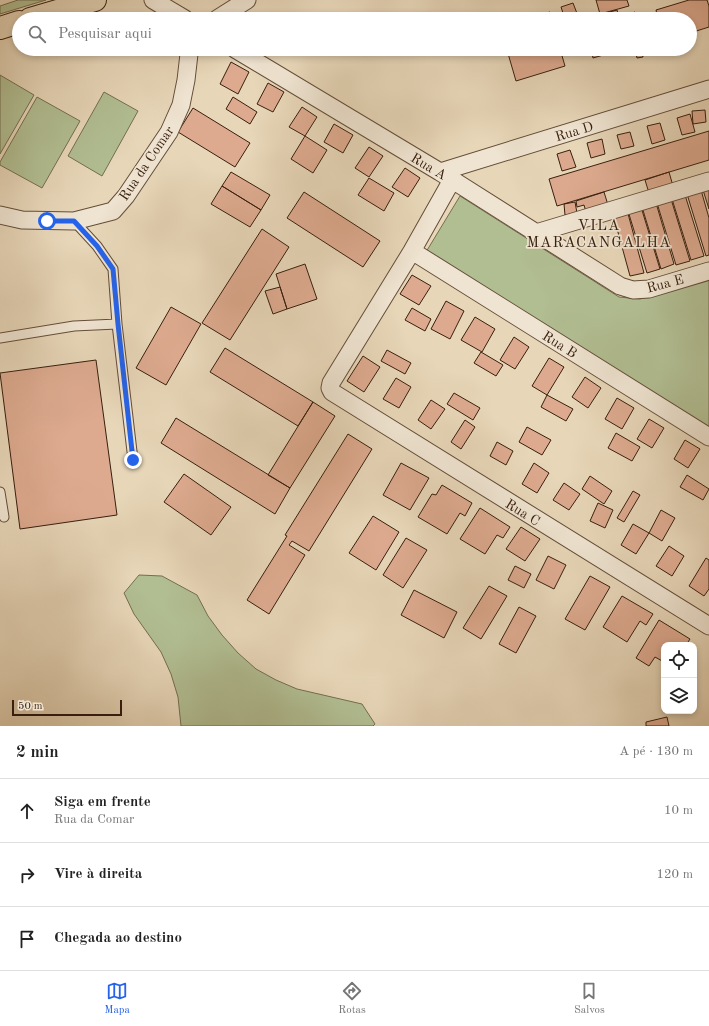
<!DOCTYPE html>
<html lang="pt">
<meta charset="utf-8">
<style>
body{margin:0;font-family:"Old Standard TT",serif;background:#f2f2f2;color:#222}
.controls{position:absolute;right:12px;bottom:12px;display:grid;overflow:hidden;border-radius:8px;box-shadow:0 2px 6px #0003}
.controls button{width:36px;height:36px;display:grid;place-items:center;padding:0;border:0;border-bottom:1px solid #e0e0e0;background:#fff;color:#222;font:20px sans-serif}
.scale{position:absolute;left:12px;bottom:10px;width:110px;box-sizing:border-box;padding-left:4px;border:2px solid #381f0e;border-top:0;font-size:11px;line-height:14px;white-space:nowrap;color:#381f0e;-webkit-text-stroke:3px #efe4d1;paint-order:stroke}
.stop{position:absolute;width:12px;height:12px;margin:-9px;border:3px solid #2563eb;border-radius:50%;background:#fff}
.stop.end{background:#2563eb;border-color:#fff;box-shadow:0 1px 4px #0008}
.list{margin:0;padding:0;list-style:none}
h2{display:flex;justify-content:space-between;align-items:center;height:52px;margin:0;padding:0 16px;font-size:17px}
h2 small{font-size:13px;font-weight:400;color:#767676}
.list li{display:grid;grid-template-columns:26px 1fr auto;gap:12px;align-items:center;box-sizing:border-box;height:64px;padding:0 16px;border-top:1px solid #e0e0e0}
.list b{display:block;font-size:15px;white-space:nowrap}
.list p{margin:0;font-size:13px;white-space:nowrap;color:#767676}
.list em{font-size:13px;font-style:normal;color:#767676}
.icon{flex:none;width:22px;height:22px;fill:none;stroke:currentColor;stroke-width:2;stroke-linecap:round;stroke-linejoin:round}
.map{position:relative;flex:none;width:709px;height:726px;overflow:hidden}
.search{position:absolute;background:#fff;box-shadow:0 2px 6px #0003;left:12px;right:12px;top:12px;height:44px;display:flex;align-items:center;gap:10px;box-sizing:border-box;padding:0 14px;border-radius:22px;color:#767676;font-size:15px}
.sheet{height:244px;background:#fff}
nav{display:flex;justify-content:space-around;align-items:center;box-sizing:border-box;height:56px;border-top:1px solid #e0e0e0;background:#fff;font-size:11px;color:#767676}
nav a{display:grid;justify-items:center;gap:2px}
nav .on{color:#2563eb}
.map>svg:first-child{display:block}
.green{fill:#b1be92;stroke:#746e50}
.building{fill:#ddaa8f;stroke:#381f0e}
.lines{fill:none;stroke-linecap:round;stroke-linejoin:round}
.service-casing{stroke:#644d38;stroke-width:11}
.minor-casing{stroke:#644d38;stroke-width:19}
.primary-casing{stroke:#381f0e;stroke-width:24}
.service{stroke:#efe4d1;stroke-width:9}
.minor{stroke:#efe4d1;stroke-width:17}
.primary{stroke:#e7d6b8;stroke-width:22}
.route{stroke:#2563eb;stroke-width:5}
.labels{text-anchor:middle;stroke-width:3.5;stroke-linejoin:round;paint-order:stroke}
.street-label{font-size:14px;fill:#381f0e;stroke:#efe4d1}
.neighbourhood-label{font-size:15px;letter-spacing:1px;fill:#381f0e;stroke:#efe4d1}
</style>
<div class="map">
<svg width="709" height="726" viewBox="0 0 709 726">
<rect width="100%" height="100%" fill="#e7d6b8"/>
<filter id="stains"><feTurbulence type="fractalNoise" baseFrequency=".005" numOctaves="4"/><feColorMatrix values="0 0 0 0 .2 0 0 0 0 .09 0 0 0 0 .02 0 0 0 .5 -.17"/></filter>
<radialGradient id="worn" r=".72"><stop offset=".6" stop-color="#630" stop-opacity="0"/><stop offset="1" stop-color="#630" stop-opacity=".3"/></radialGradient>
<path class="green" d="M18,0H46L0,14V6Z
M0,75L34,95L0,154Z
M104,92L138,111L102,176L68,156Z
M37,97L80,121L42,188L0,165V162Z
M460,196L619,297L640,299L709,278V427L426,252Z
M139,575L162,576L197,595L208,616L222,635L238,653L256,669L276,680L297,689L362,704L375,724L373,726H181L178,697L171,674L161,652L134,614L124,593Z"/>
<path class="building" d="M596,0H627L629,6L600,14Z
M689,0H707L709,6V27L690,33V19H658L656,10Z
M573,3L578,16L565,19L561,7Z
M617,10L619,17L635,12L637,19H608L606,13Z
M550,12L552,19H525Z
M511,49H560L565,66L516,81L507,50Z
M591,49H624L593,58Z
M635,49H642L643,57L637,58Z
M231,62L249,72L238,94L220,84Z
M268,83L284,92L273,112L257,104Z
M233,97L257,112L250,124L226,109Z
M302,107L317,117L305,136L289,127Z
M193,108L250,143L235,167L178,132Z
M705,110L706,122L693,124L692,111Z
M690,114L695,132L682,135L677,118Z
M660,123L665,140L652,144L647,126Z
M334,124L353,135L343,153L324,142Z
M709,131V160L557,206L549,179Z
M630,132L634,146L621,149L617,135Z
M305,136L327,150L313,173L291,159Z
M602,139L605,154L591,158L587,143Z
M369,147L383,156L369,177L355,168Z
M570,150L576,167L562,171L557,154Z
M405,168L420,178L408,197L392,187Z
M231,172L270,195L261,210L222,186Z
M669,172L673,186L649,193L645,180Z
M369,178L394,193L384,211L358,195Z
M222,186L261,210L250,227L211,204Z
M709,188V209L703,190Z
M701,190L709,218V255L706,256L687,194Z
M304,192L380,241L363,267L287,218Z
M604,192L608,205L586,212L584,205L577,207L576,201Z
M685,195L704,256L691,260L672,199Z
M671,199L690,261L676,265L657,203Z
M575,202L577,213L565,215L564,204Z
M656,203L674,264L661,269L642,207Z
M641,207L660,269L647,273L628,211Z
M627,210L644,273L630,276L613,214Z
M262,229L289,247L230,340L202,323Z
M305,264L317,299L287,309L276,274Z
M412,275L431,286L419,305L400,294Z
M280,287L287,309L273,314L265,291Z
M446,301L464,311L450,339L431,329Z
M171,307L201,324L166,385L136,368Z
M412,308L431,319L425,331L405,320Z
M475,317L495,329L482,352L461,340Z
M514,337L529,347L515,369L500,360Z
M225,348L313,402L298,426L210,372Z
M387,350L411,363L405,374L381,361Z
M481,352L503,365L496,376L474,363Z
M363,356L380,367L364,392L347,381Z
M549,358L564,367L547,395L532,386Z
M96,360L117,515L20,529L0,373Z
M585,377L601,388L588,408L572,397Z
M396,378L411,387L399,408L383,399Z
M454,393L480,408L473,420L447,404Z
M547,395L573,409L566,421L541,407Z
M617,398L634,408L622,429L605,419Z
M431,400L445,409L431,429L418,420Z
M313,402L335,416L290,488L268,475Z
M176,418L290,488L275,514L161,443Z
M649,419L664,428L652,448L637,439Z
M465,420L475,427L461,449L451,442Z
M527,427L551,440L542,455L519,442Z
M616,433L640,447L632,461L608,448Z
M348,434L372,449L309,551L292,541L289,545L305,555L269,614L247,600L287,536L285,535Z
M685,440L700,449L688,468L674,459Z
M497,442L513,451L506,465L490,456Z
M401,463L429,478L410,510L383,495Z
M534,463L549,473L537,493L522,484Z
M184,474L231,507L211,535L164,502Z
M687,475L709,489L703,500L680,487Z
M590,476L612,491L604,504L582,489Z
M564,483L580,494L569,510L553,500Z
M442,485L472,503L465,516L460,513L447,534L418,517L432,494L436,495Z
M633,491L640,495L624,522L617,518Z
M598,503L613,510L605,528L590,521Z
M480,508L510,527L503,538L497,535L485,554L460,539Z
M661,510L675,518L662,541L649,533Z
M373,516L399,532L376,570L349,553Z
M633,524L649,533L636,554L621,545Z
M521,527L540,539L525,561L506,549Z
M406,538L427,550L403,588L383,575Z
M669,546L684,556L672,576L656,566Z
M548,556L566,565L554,589L536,580Z
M706,558L709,560V589L704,596L689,586Z
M515,566L531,574L524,588L508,580Z
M590,576L610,587L585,630L565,619Z
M489,586L507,596L481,639L463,628Z
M414,590L457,612L444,638L401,615Z
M622,596L653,614L646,625L640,621L627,642L603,627Z
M519,607L536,616L516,653L499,644Z
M659,620L690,639L686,645H664V662L655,657L649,666L636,658Z
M667,717L669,726H646V722Z"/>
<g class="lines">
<defs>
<path id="service" d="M117,324L133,460
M0,338L74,326L117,324L113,269L97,246L74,221
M0,492L4,517"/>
<path id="minor" d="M153,0L185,19
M217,19L247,0
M235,49L440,172L620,286L633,290L649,289L709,271
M440,172L709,89
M452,180L412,251L331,383L330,388L332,392L709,626
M0,215L22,220L74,221L113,211L126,196L169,132L181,105L186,80L189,54L191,49
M536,233L709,181
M412,251L709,437"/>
<path id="primary" d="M30,19L95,0
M0,28L19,22"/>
</defs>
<use href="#service" class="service-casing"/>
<use href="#minor" class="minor-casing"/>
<use href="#primary" class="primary-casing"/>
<use href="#service" class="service"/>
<use href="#minor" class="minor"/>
<use href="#primary" class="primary"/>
</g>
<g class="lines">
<path class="route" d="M47,221H74L97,246L113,269L118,324L133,460"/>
</g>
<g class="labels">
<g class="street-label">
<text transform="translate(574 131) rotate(-17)" y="5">Rua D</text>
<text transform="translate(146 163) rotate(-56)" y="5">Rua da Comar</text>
<text transform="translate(429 166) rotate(31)" y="5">Rua A</text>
<text transform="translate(665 283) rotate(-15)" y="5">Rua E</text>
<text transform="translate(560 344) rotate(32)" y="5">Rua B</text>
<text transform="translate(523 512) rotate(32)" y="5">Rua C</text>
</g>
<g class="neighbourhood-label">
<text x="599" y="230">VILA<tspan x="599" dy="17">MARACANGALHA</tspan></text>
</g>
</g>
<rect width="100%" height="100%" filter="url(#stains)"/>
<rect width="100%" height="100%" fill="url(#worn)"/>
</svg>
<div class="controls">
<button><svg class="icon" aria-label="locate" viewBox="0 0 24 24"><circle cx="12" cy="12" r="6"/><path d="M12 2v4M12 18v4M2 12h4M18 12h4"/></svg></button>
<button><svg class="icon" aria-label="layers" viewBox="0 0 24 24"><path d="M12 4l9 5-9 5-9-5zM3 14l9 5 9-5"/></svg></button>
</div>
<div class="scale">50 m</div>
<div class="stop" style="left:47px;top:221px"></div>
<div class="stop end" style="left:133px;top:460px"></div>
<div class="search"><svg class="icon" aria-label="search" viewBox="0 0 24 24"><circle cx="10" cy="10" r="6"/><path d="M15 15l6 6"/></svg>Pesquisar aqui</div>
</div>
<section class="sheet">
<h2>2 min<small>A pé · 130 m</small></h2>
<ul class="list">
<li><svg class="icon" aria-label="ahead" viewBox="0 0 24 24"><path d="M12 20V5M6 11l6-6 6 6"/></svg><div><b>Siga em frente</b><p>Rua da Comar</p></div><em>10 m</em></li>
<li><svg class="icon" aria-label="right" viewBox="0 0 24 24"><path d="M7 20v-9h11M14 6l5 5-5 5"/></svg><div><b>Vire à direita</b></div><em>120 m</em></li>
<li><svg class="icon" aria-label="arrive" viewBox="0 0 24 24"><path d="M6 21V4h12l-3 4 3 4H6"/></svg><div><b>Chegada ao destino</b></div></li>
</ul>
</section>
<nav>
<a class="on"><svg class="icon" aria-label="map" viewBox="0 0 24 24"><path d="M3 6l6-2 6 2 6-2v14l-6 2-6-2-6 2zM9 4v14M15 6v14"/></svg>Mapa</a>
<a><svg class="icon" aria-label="directions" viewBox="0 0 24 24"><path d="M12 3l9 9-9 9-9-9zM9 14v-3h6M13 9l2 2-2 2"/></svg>Rotas</a>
<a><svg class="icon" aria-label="saved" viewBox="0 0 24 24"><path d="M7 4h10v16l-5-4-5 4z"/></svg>Salvos</a>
</nav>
